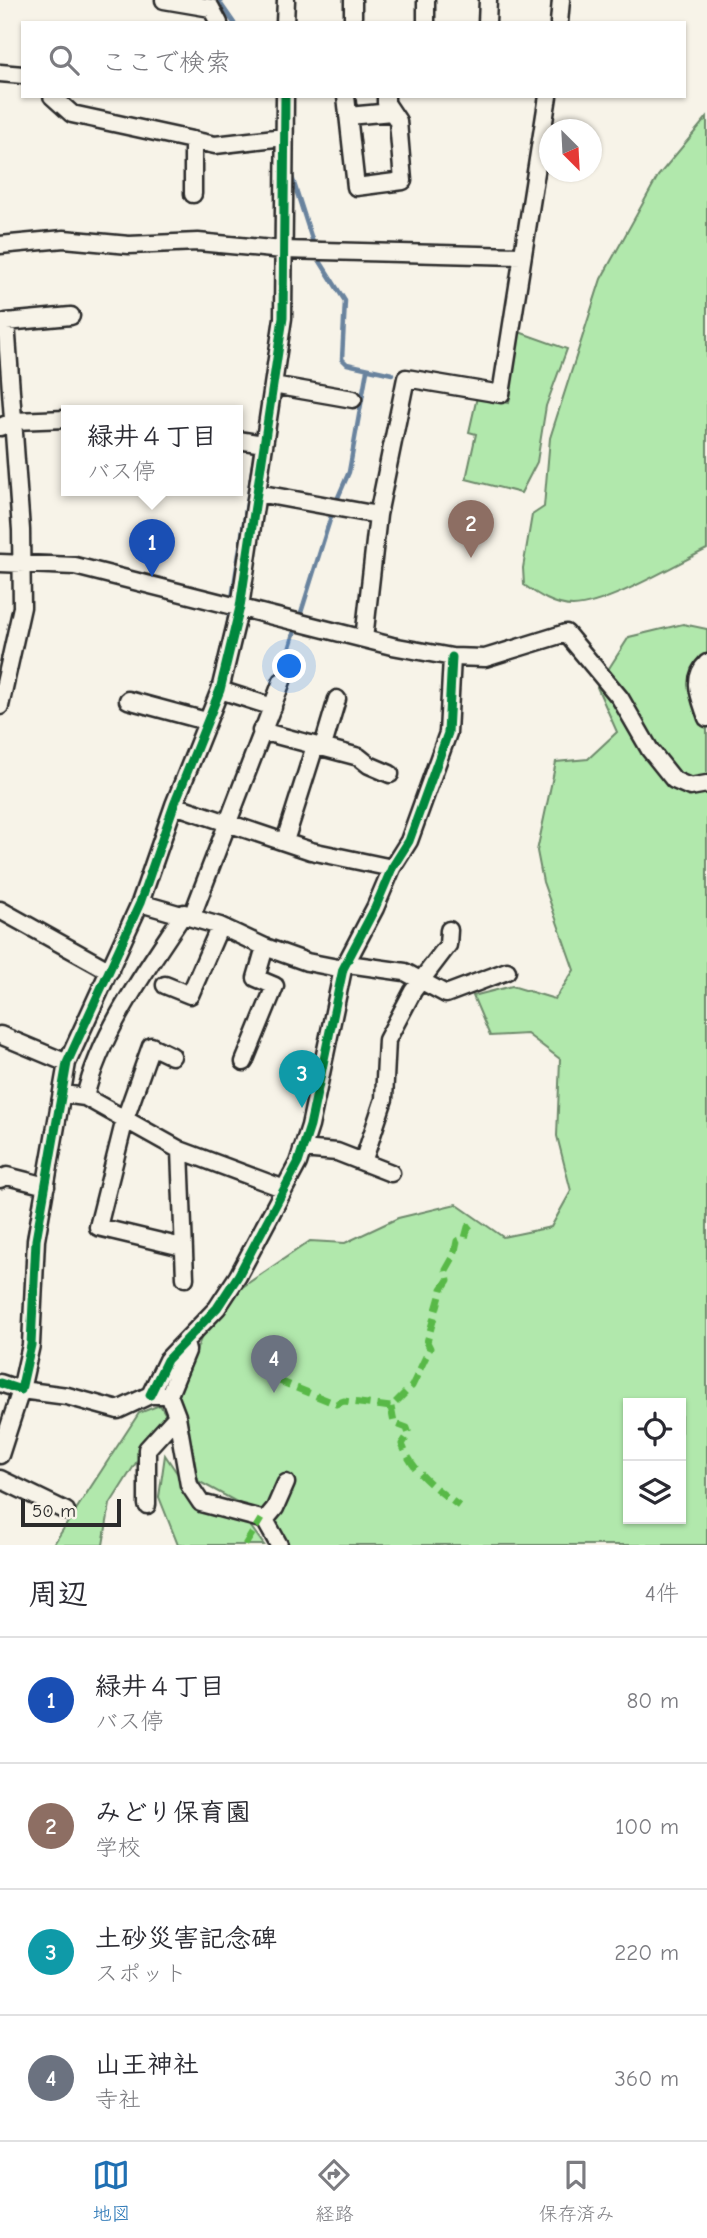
<!DOCTYPE html>
<html lang="ja">
<meta charset="utf-8">
<style>
body{margin:0;font-family:"Comic Neue","Klee One",sans-serif;background:#f7f7f7;color:#2b2b33}
.controls{position:absolute;right:21px;bottom:21px;display:grid;overflow:hidden;border-radius:0px;box-shadow:0 2px 5px #0004}
.controls button{width:63px;height:63px;display:grid;place-items:center;padding:0;border:0;border-bottom:2px solid #e1e1e2;background:#fff;color:#2b2b33;font:35px sans-serif}
.compass{position:absolute;left:539px;top:119px;width:63px;height:63px;border-radius:50%;background:#fff;box-shadow:0 2px 5px #0004;rotate:156deg}
.scale{position:absolute;left:21px;bottom:18px;width:100px;box-sizing:border-box;padding-left:7px;border:4px solid #2b2b2b;border-top:0;font-size:19px;line-height:24px;white-space:nowrap;color:#2b2b2b;-webkit-text-stroke:5px #f7f3e8;paint-order:stroke}
.you{position:absolute;left:290px;top:667px;width:24px;height:24px;margin:-18px;border:5px solid #fff;border-radius:50%;background:#1a73e8;box-shadow:0 0 0 10px #1a73e833}
.badge{display:grid;place-items:center;width:46px;height:46px;border-radius:50%;background:#1f6fb2;color:#fff;font-size:23px;font-weight:700}
.pin{position:absolute;translate:-50% -58px;filter:drop-shadow(0 2px 4px #0008)}
.pin::after{content:'';position:absolute;top:37px;width:24px;height:21px;background:inherit;clip-path:polygon(0 0,100% 0,50% 100%)}
.popup{position:absolute;left:61px;top:405px;width:182px;height:91px;box-sizing:border-box;display:grid;place-content:center;border-radius:0px;background:#fff;filter:drop-shadow(0 2px 5px #0005);font-size:23px;white-space:nowrap;color:#7c7c81}
.popup b{font-size:26px;color:#2b2b33}
.popup::after{content:'';position:absolute;left:50%;top:100%;margin-left:-14px;border:14px solid transparent;border-top-color:#fff}
.list{margin:0;padding:0;list-style:none}
h2{display:flex;justify-content:space-between;align-items:center;height:91px;margin:0;padding:0 28px;font-size:30px}
h2 small{font-size:23px;font-weight:400;color:#7c7c81}
.list li{display:grid;grid-template-columns:46px 1fr auto;gap:21px;align-items:center;box-sizing:border-box;height:126px;padding:0 28px;border-top:2px solid #e1e1e2}
.list b{display:block;font-size:26px;white-space:nowrap}
.list p{margin:0;font-size:23px;white-space:nowrap;color:#7c7c81}
.list em{font-size:23px;font-style:normal;color:#7c7c81}
.icon{flex:none;width:38px;height:38px;fill:none;stroke:currentColor;stroke-width:2;stroke-linecap:round;stroke-linejoin:round}
.map{position:relative;flex:none;width:707px;height:1545px;overflow:hidden}
.search{position:absolute;background:#fff;box-shadow:0 2px 5px #0004;left:21px;right:21px;top:21px;height:77px;display:flex;align-items:center;gap:18px;box-sizing:border-box;padding:0 24px;border-radius:0px;color:#7c7c81;font-size:26px}
.sheet{height:595px;background:#fff}
nav{display:flex;justify-content:space-around;align-items:center;box-sizing:border-box;height:98px;border-top:2px solid #e1e1e2;background:#fff;font-size:19px;color:#7c7c81}
nav a{display:grid;justify-items:center;gap:4px}
nav .on{color:#1f6fb2}
.map>svg:first-child{display:block}
.green{fill:#b1e8ac;stroke:#6e8a6c;stroke-width:2;fill-rule:evenodd}
.lines{fill:none;stroke-linecap:round;stroke-linejoin:round}
.stream{stroke:#69839e;stroke-width:4.5}
.minor-casing{stroke:#2b2b2b;stroke-width:21}
.minor{stroke:#f7f3e8;stroke-width:16}
.quiet{stroke:#58b947;stroke-width:7;stroke-dasharray:14 7;stroke-linecap:butt}
.cycleway-casing{stroke:#f7f3e8;stroke-width:13}
.cycleway{stroke:#00873e;stroke-width:9}
</style>
<div class="map">
<svg width="707" height="1545" viewBox="0 0 707 1545">
<rect width="100%" height="100%" fill="#f7f3e8"/>
<filter id="ink" filterUnits="userSpaceOnUse"><feTurbulence type="fractalNoise" baseFrequency=".0143" numOctaves="2"/><feDisplacementMap in="SourceGraphic" scale="14" xChannelSelector="R" yChannelSelector="G"/><feConvolveMatrix kernelMatrix="1 2 1 2 8 2 1 2 1" color-interpolation-filters="sRGB"/></filter>
<g filter="url(#ink)">
<path class="green" d="M707,117V549C674,565 608,605 573,606C555,606 538,595 524,585L523,568L532,515L544,507L550,438L601,279L658,176Z
M519,332L567,349L546,406L537,462L521,493L466,479L476,434L469,432L477,397L509,403Z
M683,624L707,629V1545H287L263,1516L198,1481L177,1400L202,1336L238,1290L310,1241L345,1243L398,1218L456,1204L503,1237L551,1227L571,1191L557,1136L560,1059L527,1034L490,1036L473,996L512,986L555,999L574,970L543,882L537,851L556,762L588,759L617,732L597,687L629,637ZM628,1403H681V1519H628Z
M160,1405L166,1415L110,1504L103,1545H53L139,1413Z
M165,1455L201,1509L249,1524L264,1545H178L159,1497Z"/>
<g class="lines">
<path class="stream" d="M218,0L234,23
M292,177L318,258L345,301L342,359L347,364L392,374
M336,502L349,472L367,370
M299,619L333,510
M227,630L253,465
M282,673L296,627
M27,1260L29,1234"/>
<defs>
<path id="minor" d="M164,0L211,8L219,23
M426,0V23
M285,23L286,0
M353,23V0
M487,23L488,0
M559,23L561,0
M0,73L23,75
M52,96L72,114L215,145L284,137
M346,96L356,187L403,181L398,121L386,103V96
M348,116L392,112
M193,194V140
M0,245L64,239L129,245L198,242L283,250L521,256
M273,385L353,399
M0,427L14,421L66,419
M238,440L264,444
M257,493L378,515
M0,563L75,566L392,646L452,657L485,658L566,633L620,698L650,750L674,780L690,787L707,784
M364,639L378,515L406,378L501,394L548,96
M707,663C690,679 701,699 707,718
M220,690L273,707
M128,700L206,721
M0,706L22,607L21,530L6,322L71,316
M261,731L359,757L369,765L390,774
M323,746L337,699
M174,805L311,851L392,868
M285,841L315,746
M140,903L220,926L265,947L307,962L343,969
M0,910L110,971
M192,916L282,681
M348,964L405,972L446,994L507,971
M165,985L190,995L220,926
M0,1035L67,1063
M172,1056L151,1046L125,1119L98,1227L182,1247
M244,1062L275,986L256,978L265,947
M63,1094L85,1097L180,1150L282,1188
M85,1097C101,1031 147,969 184,913
M302,1149L337,1152L391,1173
M180,1150L185,1278
M363,1162L384,1099L387,1040L413,991L448,945L449,930
M0,1179L7,1176L46,1186
M0,1383L21,1390L31,1345L36,1240L67,1063L140,903L174,805L220,690L240,607L283,318L285,96
M150,1395L167,1360L217,1308L238,1276L298,1163L310,1126L343,969L375,908L392,868L409,841L448,733L452,657
M169,1395L187,1351L185,1343
M177,1416L189,1485L201,1503L265,1520L275,1508L286,1483
M0,1455L21,1390L67,1396L118,1410L150,1395H169L177,1416L147,1449V1505
M0,1479L66,1511
M265,1520L279,1545"/>
</defs>
<use href="#minor" class="minor-casing"/>
<use href="#minor" class="minor"/>
<path class="quiet" d="M277,1380L336,1404L344,1401L391,1407L412,1386L430,1348L427,1342L442,1289L448,1280L446,1270L454,1256L457,1241L465,1238L468,1227L473,1223
M391,1407L394,1423L407,1428L409,1434L402,1444C413,1473 435,1488 459,1506
M245,1545L261,1519"/>
<defs>
<path id="cycleway" d="M0,1383L21,1390L31,1345L36,1240L67,1063L140,903L174,805L220,690L240,607L283,318L285,96
M150,1395L167,1360L217,1308L238,1276L298,1163L310,1126L343,969L375,908L392,868L409,841L448,733L452,657"/>
</defs>
<use href="#cycleway" class="cycleway-casing"/>
<use href="#cycleway" class="cycleway"/>
</g>
</g>
</svg>
<div class="controls">
<button><svg class="icon" aria-label="locate" viewBox="0 0 24 24"><circle cx="12" cy="12" r="6"/><path d="M12 2v4M12 18v4M2 12h4M18 12h4"/></svg></button>
<button><svg class="icon" aria-label="layers" viewBox="0 0 24 24"><path d="M12 4l9 5-9 5-9-5zM3 14l9 5 9-5"/></svg></button>
</div>
<svg class="compass" viewBox="-18 -18 36 36"><path d="M0-13l5 13h-10z" fill="#e53935"/><path d="M0 13l5-13h-10z" fill="#7c7c81"/></svg>
<div class="scale">50 m</div>
<div class="you"></div>
<div class="pin badge" style="left:152px;top:577px;background:#1a4fb4">1</div>
<div class="popup"><b>緑井４丁目</b>バス停</div>
<div class="pin badge" style="left:471px;top:558px;background:#8d6e63">2</div>
<div class="pin badge" style="left:302px;top:1108px;background:#0f9aa8">3</div>
<div class="pin badge" style="left:274px;top:1393px;background:#6b7280">4</div>
<div class="search"><svg class="icon" aria-label="search" viewBox="0 0 24 24"><circle cx="10" cy="10" r="6"/><path d="M15 15l6 6"/></svg>ここで検索</div>
</div>
<section class="sheet">
<h2>周辺<small>4件</small></h2>
<ul class="list">
<li><span class="badge" style="background:#1a4fb4">1</span><div><b>緑井４丁目</b><p>バス停</p></div><em>80 m</em></li>
<li><span class="badge" style="background:#8d6e63">2</span><div><b>みどり保育園</b><p>学校</p></div><em>100 m</em></li>
<li><span class="badge" style="background:#0f9aa8">3</span><div><b>土砂災害記念碑</b><p>スポット</p></div><em>220 m</em></li>
<li><span class="badge" style="background:#6b7280">4</span><div><b>山王神社</b><p>寺社</p></div><em>360 m</em></li>
</ul>
</section>
<nav>
<a class="on"><svg class="icon" aria-label="map" viewBox="0 0 24 24"><path d="M3 6l6-2 6 2 6-2v14l-6 2-6-2-6 2zM9 4v14M15 6v14"/></svg>地図</a>
<a><svg class="icon" aria-label="directions" viewBox="0 0 24 24"><path d="M12 3l9 9-9 9-9-9zM9 14v-3h6M13 9l2 2-2 2"/></svg>経路</a>
<a><svg class="icon" aria-label="saved" viewBox="0 0 24 24"><path d="M7 4h10v16l-5-4-5 4z"/></svg>保存済み</a>
</nav>
